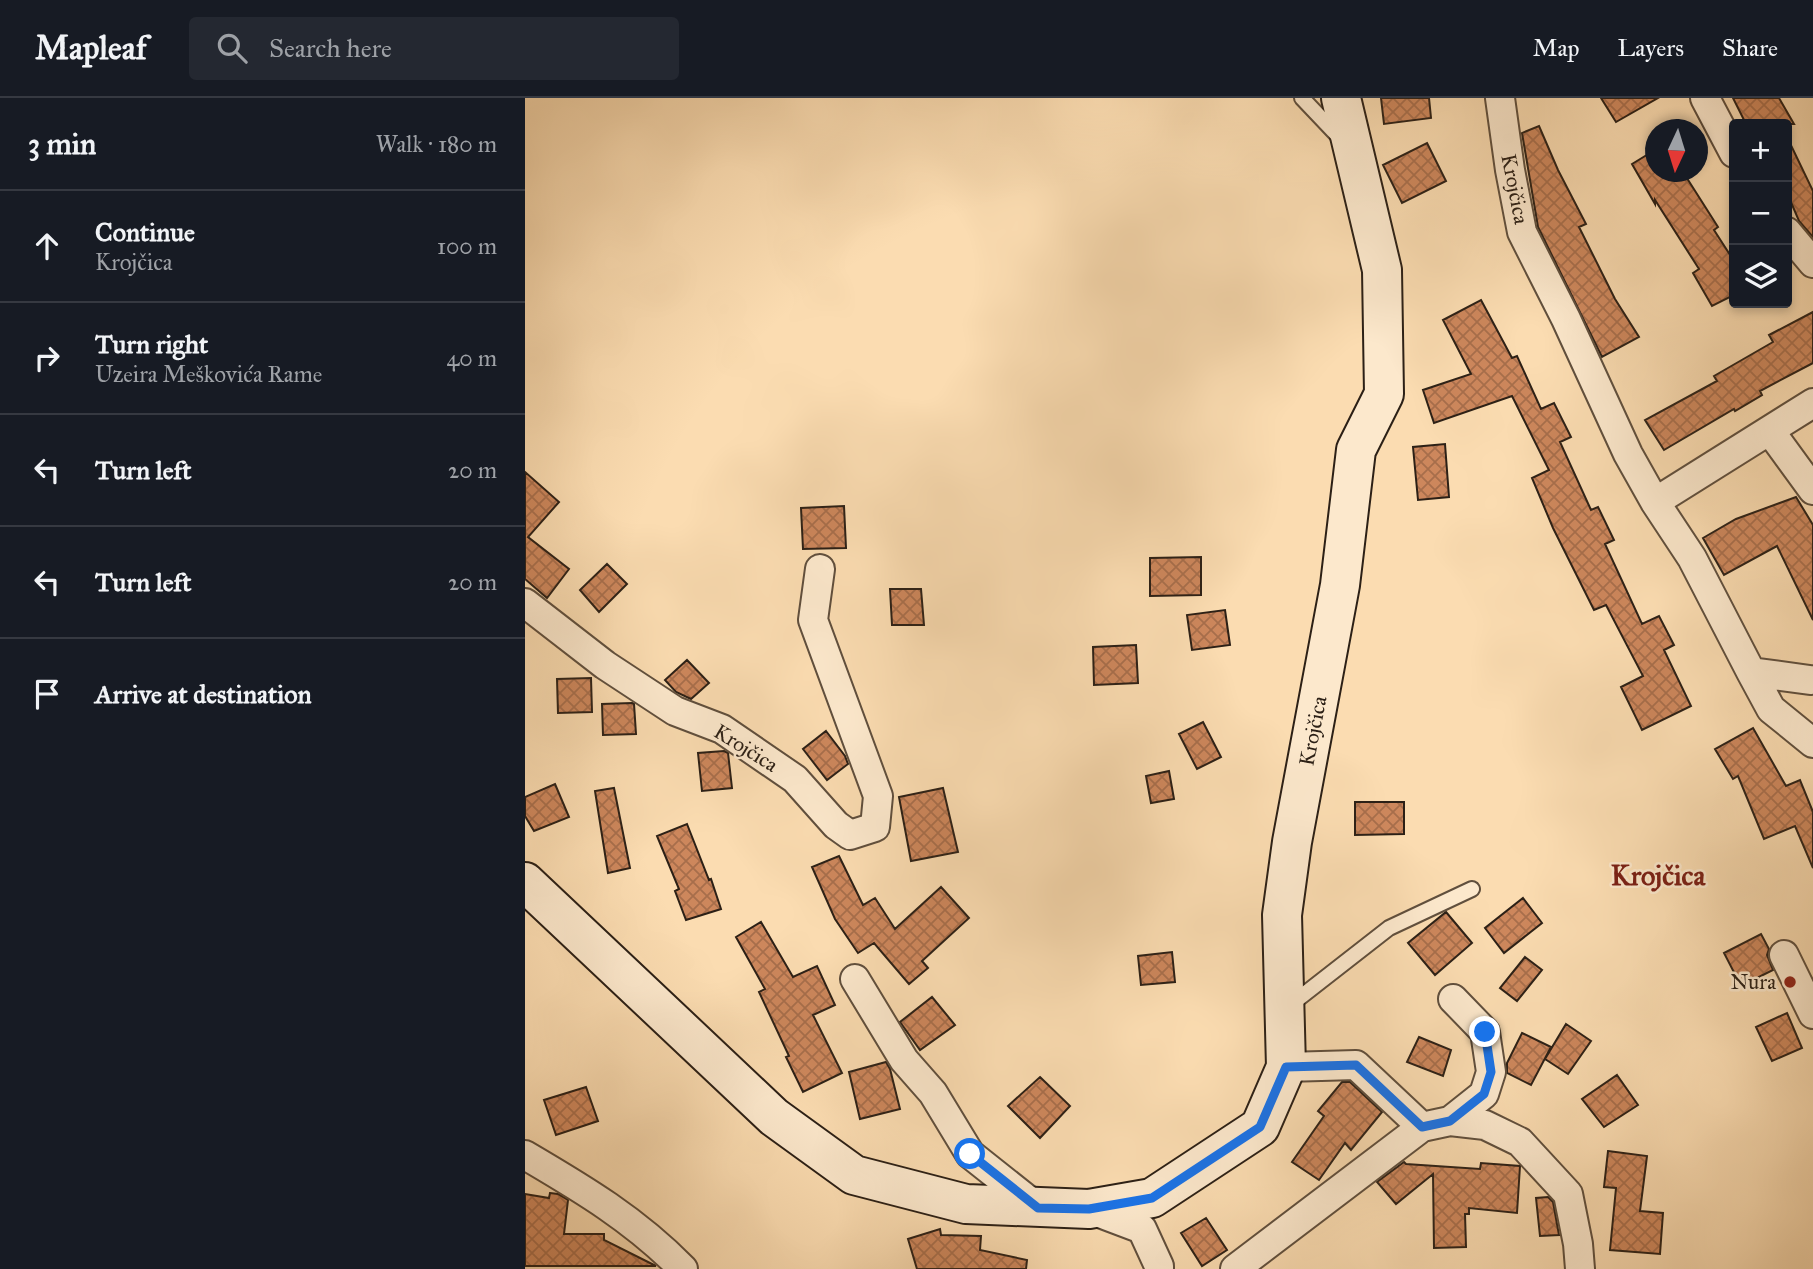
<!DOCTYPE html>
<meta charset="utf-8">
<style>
body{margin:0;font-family:"IM FELL Great Primer",serif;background:#242831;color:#f1f3f6}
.controls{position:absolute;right:21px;top:21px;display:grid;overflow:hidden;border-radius:7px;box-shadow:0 4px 10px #0003}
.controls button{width:63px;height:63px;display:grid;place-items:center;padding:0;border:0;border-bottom:2px solid #363941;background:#171b24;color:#f1f3f6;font:35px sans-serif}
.compass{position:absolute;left:1120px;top:21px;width:63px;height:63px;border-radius:50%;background:#171b24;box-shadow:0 4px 10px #0003;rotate:184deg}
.stop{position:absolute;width:21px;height:21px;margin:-16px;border:5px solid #1a73e8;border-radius:50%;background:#fff}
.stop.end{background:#1a73e8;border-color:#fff;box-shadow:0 2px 7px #0008}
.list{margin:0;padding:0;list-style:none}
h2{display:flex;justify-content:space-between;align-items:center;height:91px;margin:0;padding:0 28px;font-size:30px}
h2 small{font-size:23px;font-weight:400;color:#9ea1a6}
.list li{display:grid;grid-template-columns:46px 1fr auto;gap:21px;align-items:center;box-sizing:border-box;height:112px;padding:0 28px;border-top:2px solid #363941}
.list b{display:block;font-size:26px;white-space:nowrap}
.list p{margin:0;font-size:23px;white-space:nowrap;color:#9ea1a6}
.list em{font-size:23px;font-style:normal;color:#9ea1a6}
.icon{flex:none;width:38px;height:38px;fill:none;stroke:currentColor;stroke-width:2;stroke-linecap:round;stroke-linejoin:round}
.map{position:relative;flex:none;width:1288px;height:1171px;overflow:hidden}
header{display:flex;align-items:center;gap:42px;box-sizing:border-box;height:98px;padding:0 35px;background:#171b24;border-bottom:2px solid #363941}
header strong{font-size:33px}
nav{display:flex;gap:38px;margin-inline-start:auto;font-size:24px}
.search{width:490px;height:63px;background:#242831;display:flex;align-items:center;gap:18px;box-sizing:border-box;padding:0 24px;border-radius:7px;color:#9ea1a6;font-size:26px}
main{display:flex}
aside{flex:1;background:#171b24}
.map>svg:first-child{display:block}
.building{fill:url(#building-cross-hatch);stroke:#2c2016;stroke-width:2}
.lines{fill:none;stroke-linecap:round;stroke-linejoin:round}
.service-casing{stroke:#604f3d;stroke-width:18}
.minor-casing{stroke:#604f3d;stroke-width:32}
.secondary-casing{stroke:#2c2016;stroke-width:42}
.service{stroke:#fce8cc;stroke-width:14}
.minor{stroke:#fce8cc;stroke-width:28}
.secondary{stroke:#fce8cc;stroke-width:38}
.route{stroke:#1a73e8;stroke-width:9}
.poi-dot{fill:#8f2418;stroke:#fce8cc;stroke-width:2.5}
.labels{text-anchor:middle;stroke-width:5;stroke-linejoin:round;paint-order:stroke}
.street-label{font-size:21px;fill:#2c2016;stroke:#fce8cc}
.poi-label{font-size:21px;fill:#2c2016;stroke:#fce8cc;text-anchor:end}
.district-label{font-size:28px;font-weight:bold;fill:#7a1f14;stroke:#fce8cc}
</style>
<header>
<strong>Mapleaf</strong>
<div class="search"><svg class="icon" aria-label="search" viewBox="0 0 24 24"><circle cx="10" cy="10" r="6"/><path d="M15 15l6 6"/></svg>Search here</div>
<nav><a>Map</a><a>Layers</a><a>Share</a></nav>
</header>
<main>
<aside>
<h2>3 min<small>Walk · 180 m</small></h2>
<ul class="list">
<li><svg class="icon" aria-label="ahead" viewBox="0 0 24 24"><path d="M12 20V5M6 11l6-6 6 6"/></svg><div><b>Continue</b><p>Krojčica</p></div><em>100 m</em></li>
<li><svg class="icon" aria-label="right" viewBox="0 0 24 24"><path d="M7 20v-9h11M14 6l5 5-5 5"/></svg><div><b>Turn right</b><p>Uzeira Meškovića Rame</p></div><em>40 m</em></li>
<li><svg class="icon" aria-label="left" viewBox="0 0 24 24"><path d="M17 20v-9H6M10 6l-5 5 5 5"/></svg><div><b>Turn left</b></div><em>20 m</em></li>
<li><svg class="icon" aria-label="left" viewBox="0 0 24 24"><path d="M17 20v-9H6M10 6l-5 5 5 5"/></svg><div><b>Turn left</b></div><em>20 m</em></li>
<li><svg class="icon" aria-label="arrive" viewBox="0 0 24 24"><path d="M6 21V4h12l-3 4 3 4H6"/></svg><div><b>Arrive at destination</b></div></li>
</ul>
</aside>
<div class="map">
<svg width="1288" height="1171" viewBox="0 0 1288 1171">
<defs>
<pattern id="building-cross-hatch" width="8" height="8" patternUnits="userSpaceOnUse" patternTransform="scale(1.75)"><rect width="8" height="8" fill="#cd875c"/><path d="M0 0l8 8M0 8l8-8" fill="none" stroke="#a76e4b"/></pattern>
</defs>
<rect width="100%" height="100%" fill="#fbdcb1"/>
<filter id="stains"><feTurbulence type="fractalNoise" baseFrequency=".00286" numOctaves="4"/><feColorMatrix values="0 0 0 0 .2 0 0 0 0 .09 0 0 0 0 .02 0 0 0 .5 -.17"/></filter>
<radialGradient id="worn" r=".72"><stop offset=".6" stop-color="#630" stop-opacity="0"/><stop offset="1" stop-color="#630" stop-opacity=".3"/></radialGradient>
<path class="building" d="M856,0H904L906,20L859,26Z
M1076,0H1133L1091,24Z
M1208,0H1254L1269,26H1221Z
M1014,28L1033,72L1061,126L1054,129L1090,201L1114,239L1077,259L1013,129L997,35Z
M1262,39L1288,93V139L1274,123L1262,95Z
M902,45L921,83L877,105L858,67Z
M1130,52V74H1158L1193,129L1189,132L1209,163V197L1187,208L1168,175L1174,171L1130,102V106L1107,66Z
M956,202L987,260L992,258L1016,311L1029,305L1046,339L1035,344L1066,412L1073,409L1089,442L1080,446L1117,526L1134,518L1149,547L1139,552L1166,608L1117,632L1096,589L1118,578L1081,507L1069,512L1028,430L1007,380L1024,372L987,298L909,325L898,292L946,276L918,222Z
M1288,214V265L1235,293L1237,297L1210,313L1209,311L1139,352L1120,322L1192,283L1189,278L1248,244L1244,237Z
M920,346L924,399L893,402L888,349Z
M0,374L34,404L3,439L44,471L22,500L0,481Z
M1271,399L1288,427V522L1252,448L1199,477L1178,440L1211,421Z
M319,408L321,450L278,451L276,410Z
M676,459V497L625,498V460Z
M82,466L102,486L74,514L55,492Z
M365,491H396L399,527H367Z
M700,512L705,547L667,552L662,517Z
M611,547L613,585L569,587L568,549Z
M162,562L184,585L166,601L151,594L140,582Z
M66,580L67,614L33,615L32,581Z
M107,605L109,606L111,636L78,637L77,606Z
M678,624L696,659L672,671L654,636Z
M1228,630L1261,688L1275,682L1288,714V770L1270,728L1239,741L1213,678L1208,681L1190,651Z
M301,633L320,658L323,666L302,682L278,651Z
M199,653L203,655L207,690L177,693L173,655Z
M644,673L649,701L626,705L621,678Z
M30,686L44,719L9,733L0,718V699Z
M89,690L105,770L83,775L70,693Z
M418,690L433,754L386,763L374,699Z
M830,704H879V736L830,737Z
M162,726L184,782L186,781L196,811L161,822L150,793L154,791L132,738Z
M314,758L338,807L350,800L370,831L416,789L444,820L397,863L403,870L384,886L349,845L333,855L310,821L287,769Z
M998,800L1017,825L979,855L960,830Z
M921,814L947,845L910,877L883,845Z
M236,824L268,879L292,868L310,907L288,917L317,975L278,994L261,959L264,958L234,894L240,891L211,839Z
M1236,836L1244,851L1242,857L1248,872L1216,888L1199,855Z
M647,854L650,884L616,887L613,858Z
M1000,859L1017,872L992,903L975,890Z
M407,899L430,927L395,952L375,924Z
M1262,915L1277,950L1247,963L1231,929Z
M1041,926L1066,943L1043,976L1020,961Z
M997,935L1026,949L1006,987L982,975V965Z
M894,939L926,952L918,978L882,964Z
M361,964L365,971L375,1011L335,1021L324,974Z
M1092,977L1113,1007L1079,1029L1057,1001Z
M515,979L545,1008L515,1040L483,1008Z
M817,984H825L857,1014L826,1052L820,1045L794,1082L767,1064L799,1018L793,1013Z
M61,989L73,1023L31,1037L19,1002Z
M1083,1053L1122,1058L1115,1113L1138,1115L1135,1156L1085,1152L1091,1090L1079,1089Z
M879,1064L881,1066L955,1071L956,1065L995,1068L992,1115L944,1110V1116H940L941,1149L909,1150L908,1076L871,1106L852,1084Z
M25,1095L33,1096L43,1102L39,1136H79V1142L131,1168H0V1096L24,1100Z
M1023,1099L1028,1104L1034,1137L1015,1138L1011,1100Z
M681,1120L702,1152L677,1168L656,1135Z
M415,1131L416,1137L456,1138L455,1152L502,1162L501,1171H392L383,1141Z"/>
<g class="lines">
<defs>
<path id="service" d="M777,0L814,39
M764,908L864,830L947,791"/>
<path id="minor" d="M975,0L985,72L997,134L1041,221L1103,356L1130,404L1167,460L1226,574L1285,582
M1180,0L1209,55
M1262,134L1288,165
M1245,333L1288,392
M1130,404L1288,305
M0,505L80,567L150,613L197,631L270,681L311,727L325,737L350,729L353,698L288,522L295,471
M1226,574L1246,611L1288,645
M1259,857L1288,916
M330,881L379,962L408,995L445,1056L513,1110
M761,969L831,967L897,1029
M925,1023L959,996L966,974L960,934L928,901
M0,1057C58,1091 110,1122 158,1171
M564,1111L617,1131L634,1168V1171
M710,1171L897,1029L925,1023L960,1027L995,1044L1043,1096L1053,1146L1055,1171"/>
<path id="secondary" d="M0,784L249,1019L329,1077L441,1106L564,1111L627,1100L735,1029L761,969L757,817L767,744L815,487L831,352L859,296L857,172L816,0"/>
</defs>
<use href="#service" class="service-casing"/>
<use href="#minor" class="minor-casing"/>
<use href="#secondary" class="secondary-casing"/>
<use href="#service" class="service"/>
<use href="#minor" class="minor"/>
<use href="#secondary" class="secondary"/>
</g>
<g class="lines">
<path class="route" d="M445,1056L513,1110L564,1111L627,1100L735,1029L761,969L831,967L897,1029L925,1023L959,996L966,974L960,934"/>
</g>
<circle class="poi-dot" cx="1265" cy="884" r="7"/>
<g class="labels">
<g class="street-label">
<text transform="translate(990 91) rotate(79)" y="7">Krojčica</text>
<text transform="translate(788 633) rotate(-79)" y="7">Krojčica</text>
<text transform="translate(221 650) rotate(32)" y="7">Krojčica</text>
</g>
<g class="poi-label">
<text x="1251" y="891">Nura</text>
</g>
<g class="district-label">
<text x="1133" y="787">Krojčica</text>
</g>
</g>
<rect width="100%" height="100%" filter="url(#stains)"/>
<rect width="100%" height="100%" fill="url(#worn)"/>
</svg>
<div class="controls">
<button>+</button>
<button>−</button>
<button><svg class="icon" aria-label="layers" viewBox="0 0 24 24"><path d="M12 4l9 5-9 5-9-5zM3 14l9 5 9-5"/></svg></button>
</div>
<svg class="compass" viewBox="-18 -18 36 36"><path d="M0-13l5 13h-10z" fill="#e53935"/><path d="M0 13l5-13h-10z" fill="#9ea1a6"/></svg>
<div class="stop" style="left:445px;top:1056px"></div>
<div class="stop end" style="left:960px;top:934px"></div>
</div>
</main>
